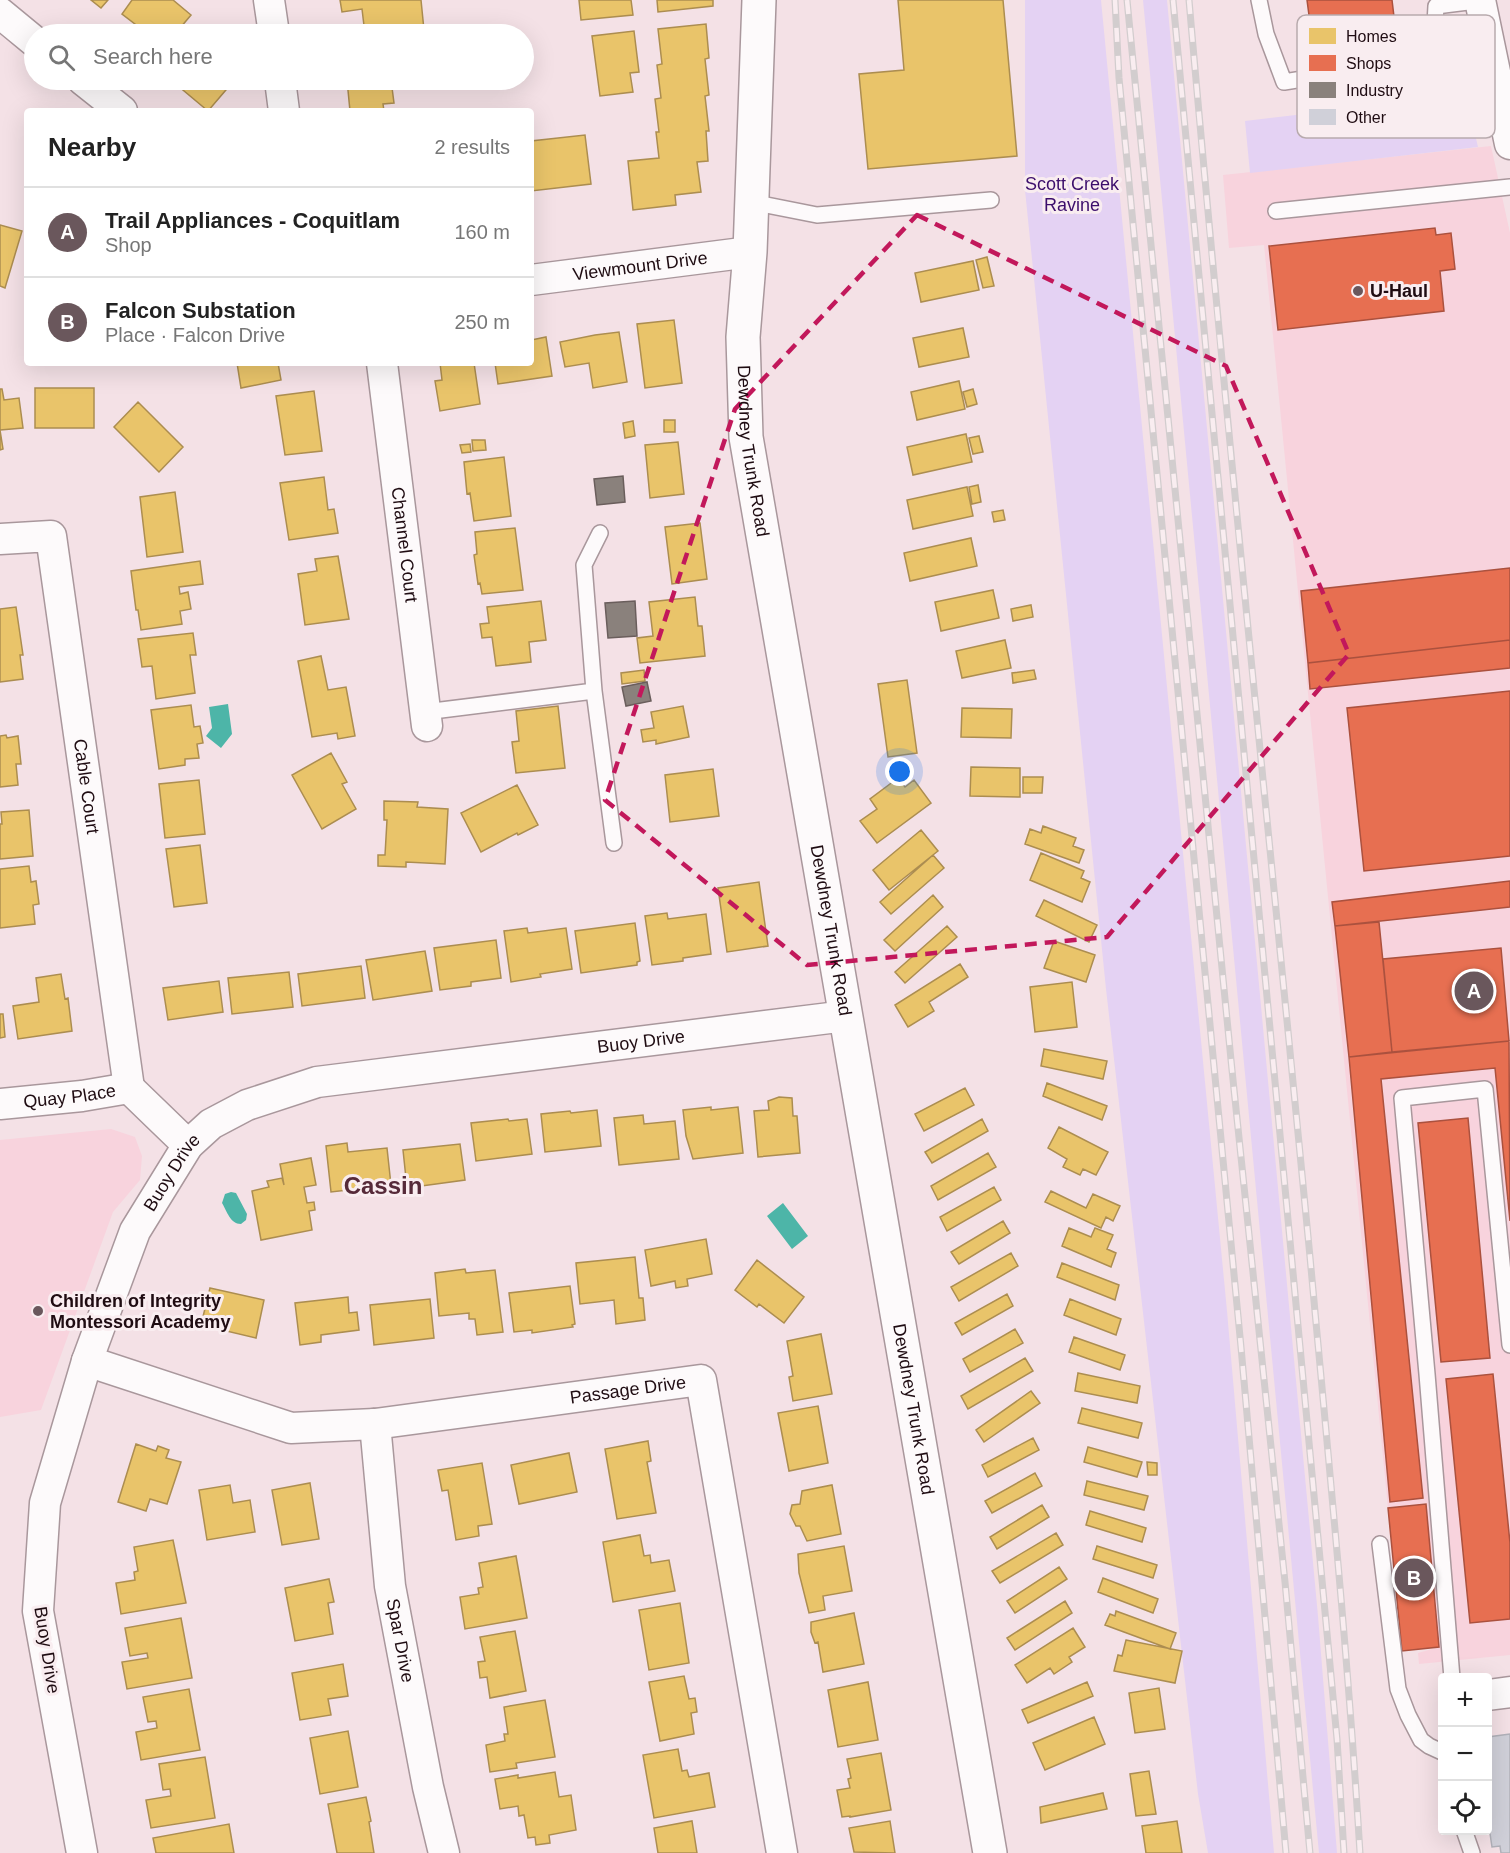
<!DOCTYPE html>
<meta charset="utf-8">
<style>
body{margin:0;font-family:Helvetica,sans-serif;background:#f6f6f6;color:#222}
.controls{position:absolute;right:18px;bottom:18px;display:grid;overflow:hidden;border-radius:6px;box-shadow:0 6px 24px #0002}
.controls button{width:54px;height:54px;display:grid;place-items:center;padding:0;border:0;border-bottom:2px solid #e0e0e0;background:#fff;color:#222;font:30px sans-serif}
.you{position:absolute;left:900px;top:772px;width:21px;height:21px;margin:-15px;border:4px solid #fff;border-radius:50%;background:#1a73e8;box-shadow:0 0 0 9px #1a73e833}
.badge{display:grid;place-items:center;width:39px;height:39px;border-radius:50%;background:#6a575c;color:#fff;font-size:20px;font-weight:700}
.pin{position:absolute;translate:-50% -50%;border:3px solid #fff;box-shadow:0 2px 6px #0006}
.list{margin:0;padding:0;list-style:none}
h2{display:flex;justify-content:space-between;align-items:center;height:78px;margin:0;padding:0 24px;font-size:26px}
h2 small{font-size:20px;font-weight:400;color:#767676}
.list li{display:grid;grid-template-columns:39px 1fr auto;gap:18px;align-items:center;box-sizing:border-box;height:90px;padding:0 24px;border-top:2px solid #e0e0e0}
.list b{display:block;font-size:22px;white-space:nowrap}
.list p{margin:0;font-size:20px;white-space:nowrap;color:#767676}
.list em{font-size:20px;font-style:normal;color:#767676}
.icon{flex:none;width:33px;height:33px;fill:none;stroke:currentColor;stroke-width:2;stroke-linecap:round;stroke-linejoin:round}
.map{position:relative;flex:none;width:1510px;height:1853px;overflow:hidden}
.search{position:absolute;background:#fff;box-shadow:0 6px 24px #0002;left:24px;top:24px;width:510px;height:66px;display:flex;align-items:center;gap:15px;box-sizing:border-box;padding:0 21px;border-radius:33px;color:#767676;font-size:22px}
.panel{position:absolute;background:#fff;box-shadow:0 6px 24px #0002;left:24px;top:108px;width:510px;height:258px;border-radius:6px}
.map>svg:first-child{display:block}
.built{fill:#f8d3dd}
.green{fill:#e4d2f3}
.water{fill:#4db5a8}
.homes{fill:#e9c46a;stroke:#ac8d50;stroke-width:1.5}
.shops{fill:#e76f51;stroke:#ab513e;stroke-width:1.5}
.industry{fill:#8a817c;stroke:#6a5e5c;stroke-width:1.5}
.building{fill:#d0d0d9;stroke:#b1b1b9;stroke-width:1.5}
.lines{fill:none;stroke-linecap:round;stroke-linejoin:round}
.lane-casing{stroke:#a9979c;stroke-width:18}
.street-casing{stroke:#a9979c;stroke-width:33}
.secondary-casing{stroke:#a9979c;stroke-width:36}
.lane{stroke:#fdfafb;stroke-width:15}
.street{stroke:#fdfafb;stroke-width:30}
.secondary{stroke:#fdfafb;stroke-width:33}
.rail-casing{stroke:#d2cdce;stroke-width:7}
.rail{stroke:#f9edf0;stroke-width:4.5;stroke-dasharray:14;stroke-linecap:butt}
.marked{fill:none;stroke:#c2185b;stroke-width:4.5;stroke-dasharray:12 8;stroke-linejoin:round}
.poi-dot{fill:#6a575c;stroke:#f9edf0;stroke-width:2}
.labels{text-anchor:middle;stroke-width:6;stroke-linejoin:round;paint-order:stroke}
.park-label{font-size:18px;fill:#3c0e6c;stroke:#f9edf0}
.street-label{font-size:18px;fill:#1f0c12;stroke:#f9edf0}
.poi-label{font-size:18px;font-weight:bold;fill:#1f0c12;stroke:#f9edf0;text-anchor:start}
.district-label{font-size:24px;font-weight:bold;fill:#562a39;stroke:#f9edf0}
.key{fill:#f9edf0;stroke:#b8aaad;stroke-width:1.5}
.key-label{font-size:16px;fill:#1f0c12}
</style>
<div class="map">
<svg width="1510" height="1853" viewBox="0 0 1510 1853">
<rect width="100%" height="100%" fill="#f4e1e6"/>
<path class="built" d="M1491,146L1510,233V1655L1419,1664L1418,1653L1439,1647L1426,1505L1388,1508L1264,245L1229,248L1223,175Z
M111,1129L135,1137L142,1156L140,1180L113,1212L41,1410L0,1417V1140Z"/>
<path class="green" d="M1025,0H1101L1227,1311L1274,1853H1208L1198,1794L1106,989L1025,190Z
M1143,0H1167L1318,1616L1337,1853H1319Z
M1466,95L1478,147L1250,173L1245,121Z"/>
<path class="water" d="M228,704L232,734L221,748L206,736L212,728L209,707Z
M231,1192L236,1193L247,1214L246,1220L241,1224C230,1224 227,1211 222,1203L225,1194Z
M783,1203L808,1236L792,1249L767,1216Z"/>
<path class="homes" d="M91,0H108L101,8Z
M132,0H173L191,15L175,34H148L122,14Z
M340,0H421L424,30L385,34H365L362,9L342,12Z
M579,0H631L633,15L581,20Z
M657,0H713V6L658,12Z
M898,0H1003L1017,156L868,169L859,74L904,70Z
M706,24L709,58L705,59L709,95L705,96L709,131H706L708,161L697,162L701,192L675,195L676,205L633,210L628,161L659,158L656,132H659L655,99L661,98L657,65L662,64L658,29Z
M634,31L639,72L630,73L633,92L600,96L592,36Z
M171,80H226L231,84L208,111Z
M347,80H391L394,103L383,104L384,111H350Z
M585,135L591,184L531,191V141Z
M0,225L22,231L5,288L0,286Z
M987,257L994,286L983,288L976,260Z
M973,261L979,290L921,302L915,273Z
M674,320L682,383L645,388L637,324Z
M963,328L969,357L919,367L913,338Z
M619,332L627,382L593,388L589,363L565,367L560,342L595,335Z
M546,337L552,376L498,384L495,363H531V340Z
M237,363H278L281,380L241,388Z
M440,363H474L480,404L440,411L435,381L442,380Z
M959,381L965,409L917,420L911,392Z
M35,388H94V428H35Z
M0,389H2L4,400L19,398L23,428L0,430L3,449L0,450Z
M973,389L977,404L967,407L963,392Z
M314,391L322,451L285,455L276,396Z
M138,402L183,447L159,472L114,427Z
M664,420H675V432H664Z
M633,421L635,436L625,438L623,423Z
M966,434L972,462L913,475L907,447Z
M979,436L983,452L973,454L969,438Z
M472,440H485L486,450L473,451Z
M678,442L684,494L650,498L645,445Z
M470,444L471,452L462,453L460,445Z
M504,457L511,516L474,521L470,493L467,494L464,462Z
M324,477L328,510L334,509L338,533L289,540L280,483Z
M978,485L981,502L972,504L969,487Z
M967,487L973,516L913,529L907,500Z
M175,492L183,552L147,557L140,497Z
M1003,510L1005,520L994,522L992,512Z
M700,523L707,579L672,584L665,527Z
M515,528L523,590L482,594L480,583L478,584L474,555L477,554L475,532Z
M971,538L977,566L910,581L904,553Z
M338,556L349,619L305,625L298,574L317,571L315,559Z
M200,561L203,584L179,587L180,594L188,592L191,609L180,611L182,624L141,630L138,610H136L131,571Z
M993,590L999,618L941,631L935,602Z
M695,597L698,626H702L705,656L640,663L637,638L653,636L649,602Z
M541,601L546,640L529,642L531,662L496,666L492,637L482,638L480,624L489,623L487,607Z
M1031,605L1033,617L1013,621L1011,609Z
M16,607L23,655H20L23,679L0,682V609Z
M193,633L196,655H190L195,693L156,699L152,666L142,667L138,639Z
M1005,640L1011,668L962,678L956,651Z
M321,656L328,690L346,687L355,736L338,739L337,733L312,737L298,661Z
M644,670L645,681L622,684L621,673Z
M1034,670L1036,679L1013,683L1012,673Z
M907,680L917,753L888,757L878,684Z
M191,705L194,727L200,726L203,743L197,744L199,758L185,759V765L159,769L151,710Z
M558,706L565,768L516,773L512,742L519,741L516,711Z
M683,706L689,737L656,744V740L643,742L641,730L654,728L651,712Z
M962,708L1012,709L1011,738L961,737Z
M6,735L7,738L18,736L21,764H16L18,785L0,787V736Z
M331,753L347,782L342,784L356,809L322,829L292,775Z
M971,767L1020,768V797L970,796Z
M713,769L719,816L670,822L665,775Z
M1023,777H1043L1042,793H1023Z
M898,778L905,787L914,780L931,803L877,843L860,821L877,809L870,799Z
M199,780L205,834L165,838L159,784Z
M517,785L538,825L518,835L517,833L481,852L461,813Z
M384,801L418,802L417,807L448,809L445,864L406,862V867L378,866V855H385L387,820H384Z
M29,810L33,856L0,859V824H2L1,812Z
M1043,826L1076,838L1073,846L1084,850L1079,863L1025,844L1030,829L1041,833Z
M921,830L938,851L889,890L873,870Z
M200,845L207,903L174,907L166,849Z
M1041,853L1084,871L1081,878L1090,882L1082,902L1030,880Z
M933,855L944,868L891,914L880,902Z
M29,866L31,882L36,881L39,904L33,905L35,924L0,928V869Z
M759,882L768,946L727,952L718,888Z
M933,895L943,907L895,951L884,940Z
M1044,900L1097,925L1089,942L1036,916Z
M667,913L668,919L706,914L711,954L683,958V961L652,965L645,916Z
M635,923L640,961L637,962V965L581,973L575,931Z
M947,926L957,937L905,983L895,972Z
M527,928L528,933L566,928L572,969L540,974L541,977L511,982L504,931Z
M496,940L501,978L471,982V986L440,990L434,948Z
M1054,941L1095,955L1086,982L1044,968Z
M425,951L432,991L373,1000L366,960Z
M960,964L968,977L929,1002L934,1011L908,1027L895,1005Z
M361,966L365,998L302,1006L298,974Z
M289,972L293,1007L232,1014L228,978Z
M61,974L65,999L68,998L72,1031L18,1039L13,1006L39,1002L36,978Z
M219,981L223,1012L168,1020L163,988Z
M1072,982L1077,1027L1035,1032L1030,987Z
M0,1014H3L5,1037L0,1038Z
M1044,1049L1107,1061L1103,1079L1041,1066Z
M1047,1083L1107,1106L1102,1120L1043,1096Z
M965,1088L974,1105L924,1131L915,1114Z
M779,1097L792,1098L793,1116H797L800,1153L758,1157L754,1111L769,1110L768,1101Z
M711,1107V1110L738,1107L743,1153L693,1159L686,1136L683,1110Z
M597,1110L601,1146L545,1152L541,1114L570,1111L571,1113Z
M643,1115L644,1124L675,1121L679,1159L619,1165L614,1118Z
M508,1119L509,1121L527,1119L532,1154L476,1161L471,1123Z
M982,1119L988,1131L932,1163L925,1152Z
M1059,1127L1108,1152L1096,1175L1083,1169L1080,1175L1063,1167L1067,1159L1048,1148Z
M347,1143L348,1152L387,1148L391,1185L331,1192L326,1146Z
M460,1144L465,1180L407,1188L403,1150Z
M988,1153L996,1167L938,1200L931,1186Z
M311,1158L316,1185L304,1187L307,1203L314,1202L315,1210L309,1211L312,1230L261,1240L252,1191L269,1187L267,1181L282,1178L284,1185L280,1164Z
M994,1187L1001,1200L947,1231L940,1217Z
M1051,1191L1086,1208L1093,1194L1120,1206L1113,1221L1106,1217L1101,1228L1045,1202Z
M1003,1221L1010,1233L959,1264L951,1252Z
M1069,1228L1091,1237L1095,1228L1113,1235L1107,1249L1116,1253L1111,1267L1062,1246Z
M706,1239L712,1274L687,1279L688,1286L676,1288L675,1281L651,1286L645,1250Z
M1011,1253L1018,1266L959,1301L951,1287Z
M635,1257L639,1298H643L645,1320L616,1324L614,1300L580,1304L576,1263Z
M757,1260L804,1297L784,1323L759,1304L757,1307L735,1290Z
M1062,1263L1119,1285L1115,1300L1057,1277Z
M465,1269L466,1273L495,1270L503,1332L477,1335L475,1319H469V1313L439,1316L435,1273Z
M570,1286L575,1324L572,1325L573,1327L532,1333V1330L514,1332L509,1293Z
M210,1288L264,1300L256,1338L201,1325Z
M1007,1294L1013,1306L962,1335L955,1323Z
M348,1297L349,1313L357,1312L359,1330L321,1335V1342L300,1345L295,1303Z
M430,1299L434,1338L374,1345L370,1305Z
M1070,1299L1121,1319L1116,1335L1064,1315Z
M1015,1329L1023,1343L970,1372L963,1359Z
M821,1334L832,1394L793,1401L789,1377L793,1376L787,1341Z
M1074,1337L1125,1355L1120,1370L1069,1352Z
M1025,1358L1033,1371L968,1409L961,1396Z
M1078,1373L1140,1386L1137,1403L1075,1391Z
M1031,1391L1040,1403L984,1442L976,1430Z
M818,1406L828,1463L789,1471L778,1413Z
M1082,1408L1142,1423L1138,1438L1078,1423Z
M1033,1438L1039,1450L988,1477L982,1465Z
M648,1441L651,1461L647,1462L656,1513L617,1519L605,1449Z
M136,1444L156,1451L158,1446L169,1450L166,1458L181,1462L167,1504L150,1499L146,1511L118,1502Z
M1088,1447L1142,1462L1137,1477L1084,1462Z
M569,1453L577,1492L519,1504L511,1465Z
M1147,1462L1157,1463V1475H1148Z
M482,1463L492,1524L478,1526L479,1536L456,1540L448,1490L442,1491L438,1470Z
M1035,1473L1042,1486L992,1513L985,1501Z
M1087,1481L1148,1496L1144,1510L1084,1495Z
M310,1483L319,1539L282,1545L272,1490Z
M230,1485L233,1503L250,1500L255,1532L207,1540L199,1490Z
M832,1485L841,1534L807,1541L800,1526H796L790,1514L792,1505L800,1504L802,1491Z
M1042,1505L1049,1517L997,1549L990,1537Z
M1090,1511L1146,1528L1142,1542L1086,1525Z
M1056,1533L1063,1545L1000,1583L992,1571Z
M640,1535L644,1556L650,1555L651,1563L669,1560L675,1591L613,1602L603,1542Z
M173,1540L186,1603L121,1614L116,1583L135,1580L134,1572L138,1571L134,1547Z
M844,1546L852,1591L823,1596L825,1610L809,1613L799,1573L798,1554Z
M1097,1546L1157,1565L1153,1578L1093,1559Z
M516,1556L527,1618L465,1629L460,1597L479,1594L478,1588L483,1587L479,1563Z
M1059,1567L1067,1579L1015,1613L1007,1601Z
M1103,1578L1158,1599L1153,1613L1098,1592Z
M329,1579L334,1602L328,1603L333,1634L295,1641L285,1588Z
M1065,1601L1072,1613L1015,1650L1007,1638Z
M680,1603L689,1663L649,1670L639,1610Z
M1116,1611L1176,1633L1170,1649L1105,1625L1110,1614L1115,1616Z
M854,1613L864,1664L823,1672L818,1642L815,1643L811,1632V1622Z
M181,1618L192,1678L127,1689L122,1662L148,1658L147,1653L130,1656L125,1628Z
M1073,1628L1085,1647L1069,1657L1072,1662L1054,1674L1050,1668L1027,1683L1015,1665Z
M515,1631L526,1691L490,1698L487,1677L480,1678L478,1662L485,1661L480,1637Z
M1126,1640L1182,1651L1175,1683L1114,1671L1118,1655L1122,1656Z
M343,1664L348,1696L328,1699L331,1715L300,1720L292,1673Z
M684,1676L689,1699L695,1698L697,1712L691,1713L694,1734L660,1741L649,1682Z
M868,1682L878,1740L838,1747L828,1690Z
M1087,1682L1093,1696L1028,1723L1022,1710Z
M1159,1688L1165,1729L1135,1733L1129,1693Z
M189,1689L200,1750L141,1760L136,1732L157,1728L156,1721L148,1722L143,1697Z
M545,1700L555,1757L516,1763L517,1768L490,1772L486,1745L505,1741L504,1734H508L504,1707Z
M1094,1717L1105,1744L1045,1770L1033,1743Z
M348,1731L358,1787L320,1794L310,1738Z
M678,1749L682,1771L687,1770L689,1777L709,1773L715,1807L654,1818L643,1755Z
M881,1753L891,1810L850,1817V1816L842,1817L837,1790L850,1788L848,1779L851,1778L847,1759Z
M205,1757L215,1818L151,1828L146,1800L171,1796L170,1789L163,1790L159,1764Z
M1149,1771L1156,1814L1136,1816L1130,1774Z
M555,1772L559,1797L571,1795L576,1830L549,1835L550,1843L536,1845L535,1837L528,1838L524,1815L519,1816L518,1806L500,1809L495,1779L518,1775V1778Z
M1103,1793L1107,1809L1041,1823L1040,1807Z
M366,1797L371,1821L369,1822L374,1853H337L328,1804Z
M692,1821L697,1853H658L654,1828Z
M890,1821L895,1853L854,1852L849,1828Z
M1177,1821L1182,1853H1146L1142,1826Z
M229,1824L234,1853H156L153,1838Z"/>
<path class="shops" d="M1307,0H1392L1398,50L1315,61Z
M1435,228L1436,235L1451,233L1455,269L1440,271L1444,311L1278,330L1269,246Z
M1510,568V640L1308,663L1301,591Z
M1510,640V668L1310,689L1308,663Z
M1510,691V856L1364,871L1347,708Z
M1510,881V907L1335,926L1332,902Z
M1379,922L1392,1052L1349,1057L1335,926Z
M1501,948L1509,1041L1392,1052L1383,959Z
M1509,1041L1510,1221L1495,1068L1381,1079L1423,1498L1390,1502L1349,1057Z
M1468,1118L1490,1358L1441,1362L1418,1123Z
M1493,1374L1510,1543V1619L1470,1623L1446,1379Z
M1426,1504L1439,1647L1402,1651L1388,1508Z"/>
<path class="industry" d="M623,476L625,502L597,505L594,479Z
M635,601L637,636L608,638L605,603Z
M647,682L651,701L626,706L622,687Z"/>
<path class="building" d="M1510,1734V1853H1501L1500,1846L1492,1847L1488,1820V1737Z"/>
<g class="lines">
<defs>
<path id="lane" d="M1259,0L1266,34L1284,82L1433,58L1436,6L1484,0
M751,202L817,215L991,200
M1276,211L1510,187
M600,533L584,565L594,691L614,843
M425,712L594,691
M1380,1544L1398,1689L1408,1715L1421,1740L1429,1746L1442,1752
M1452,1678L1427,1374L1402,1098L1485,1089L1510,1345
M1464,1830L1472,1853"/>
<g id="street">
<path d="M269,0L274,34"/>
<path d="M1480,0L1510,144"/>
<path d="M0,13L34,41"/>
<path d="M83,80L122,111"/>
<path d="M280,80L284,111"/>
<path id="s1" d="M531,280L750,252"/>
<path id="s2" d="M382,363L427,726"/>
<path id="s3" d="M0,539L51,536L129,1088"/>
<path d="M129,1088L188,1145"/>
<path id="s4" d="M0,1104L82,1096L129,1088"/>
<path id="s5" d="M87,1361L291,1428L375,1424L701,1380L782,1853"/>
<path id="s6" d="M375,1424L390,1586L428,1787L444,1853"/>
<path d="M1488,1695L1510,1692"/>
<path id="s7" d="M82,1853L38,1611L45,1503L87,1361L135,1231L188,1145L211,1124L247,1105L317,1082L846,1016"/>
</g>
<g id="secondary">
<path id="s8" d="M759,0L750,252L743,337L746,437L990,1853"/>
</g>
</defs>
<use href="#lane" class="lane-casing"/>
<use href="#street" class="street-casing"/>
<use href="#secondary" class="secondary-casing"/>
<use href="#lane" class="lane"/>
<use href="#street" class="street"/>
<use href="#secondary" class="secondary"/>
<defs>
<path id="rail" d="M1115,0L1119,78L1241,1347L1286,1853
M1127,0L1232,1070L1285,1582L1310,1853
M1173,0L1337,1739L1344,1853
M1189,0C1225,419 1270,838 1310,1257C1328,1455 1348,1654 1360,1853"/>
</defs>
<use href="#rail" class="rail-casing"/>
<use href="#rail" class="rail"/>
</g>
<path class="marked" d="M917,215L1226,366L1349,654L1107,937L807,965L605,800L735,409Z"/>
<g class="poi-dot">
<circle cx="1358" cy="291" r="6"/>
<circle cx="38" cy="1311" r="6"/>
</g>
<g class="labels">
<g class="park-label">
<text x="1072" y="190">Scott Creek<tspan x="1072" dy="21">Ravine</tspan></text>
</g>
<g class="street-label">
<text dy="6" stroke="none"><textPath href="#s1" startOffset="110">Viewmount Drive</textPath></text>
<text dy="6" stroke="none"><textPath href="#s8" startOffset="452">Dewdney Trunk Road</textPath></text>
<text dy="6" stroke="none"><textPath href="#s2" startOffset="183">Channel Court</textPath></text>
<text dy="6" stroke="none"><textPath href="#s3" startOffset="304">Cable Court</textPath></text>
<text dy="6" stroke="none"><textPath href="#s8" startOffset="938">Dewdney Trunk Road</textPath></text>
<text dy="6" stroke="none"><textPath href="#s7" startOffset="1214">Buoy Drive</textPath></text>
<text dy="6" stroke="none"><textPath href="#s4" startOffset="70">Quay Place</textPath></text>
<text dy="6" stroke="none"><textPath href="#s7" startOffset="710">Buoy Drive</textPath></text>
<text dy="6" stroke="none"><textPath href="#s5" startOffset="554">Passage Drive</textPath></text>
<text dy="6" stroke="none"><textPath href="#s8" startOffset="1424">Dewdney Trunk Road</textPath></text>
<text dy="6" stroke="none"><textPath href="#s6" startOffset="218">Spar Drive</textPath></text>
<text transform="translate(47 1650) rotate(81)" y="6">Buoy Drive</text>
</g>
<g class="poi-label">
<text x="1370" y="297">U-Haul</text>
<text x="50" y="1307">Children of Integrity<tspan x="50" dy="21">Montessori Academy</tspan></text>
</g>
<g class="district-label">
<text x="383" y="1194">Cassin</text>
</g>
</g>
<rect x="1297" y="15" width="198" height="123" rx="9" class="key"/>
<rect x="1309" y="28" width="27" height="16" fill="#e9c46a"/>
<rect x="1309" y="55" width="27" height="16" fill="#e76f51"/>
<rect x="1309" y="82" width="27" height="16" fill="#8a817c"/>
<rect x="1309" y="109" width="27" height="16" fill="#d0d0d9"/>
<g class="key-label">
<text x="1346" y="42">Homes</text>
<text x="1346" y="69">Shops</text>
<text x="1346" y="96">Industry</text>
<text x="1346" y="123">Other</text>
</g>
</svg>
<div class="controls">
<button>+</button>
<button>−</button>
<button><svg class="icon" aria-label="locate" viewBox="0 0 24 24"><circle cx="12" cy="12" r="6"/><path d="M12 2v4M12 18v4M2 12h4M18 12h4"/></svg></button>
</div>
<div class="you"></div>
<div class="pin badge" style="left:1474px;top:991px">A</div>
<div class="pin badge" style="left:1414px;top:1578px">B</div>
<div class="search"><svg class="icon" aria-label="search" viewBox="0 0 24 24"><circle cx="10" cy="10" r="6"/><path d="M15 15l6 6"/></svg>Search here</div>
<section class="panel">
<h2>Nearby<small>2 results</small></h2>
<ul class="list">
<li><span class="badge">A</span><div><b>Trail Appliances - Coquitlam</b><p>Shop</p></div><em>160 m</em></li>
<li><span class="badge">B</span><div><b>Falcon Substation</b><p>Place · Falcon Drive</p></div><em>250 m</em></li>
</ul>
</section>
</div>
